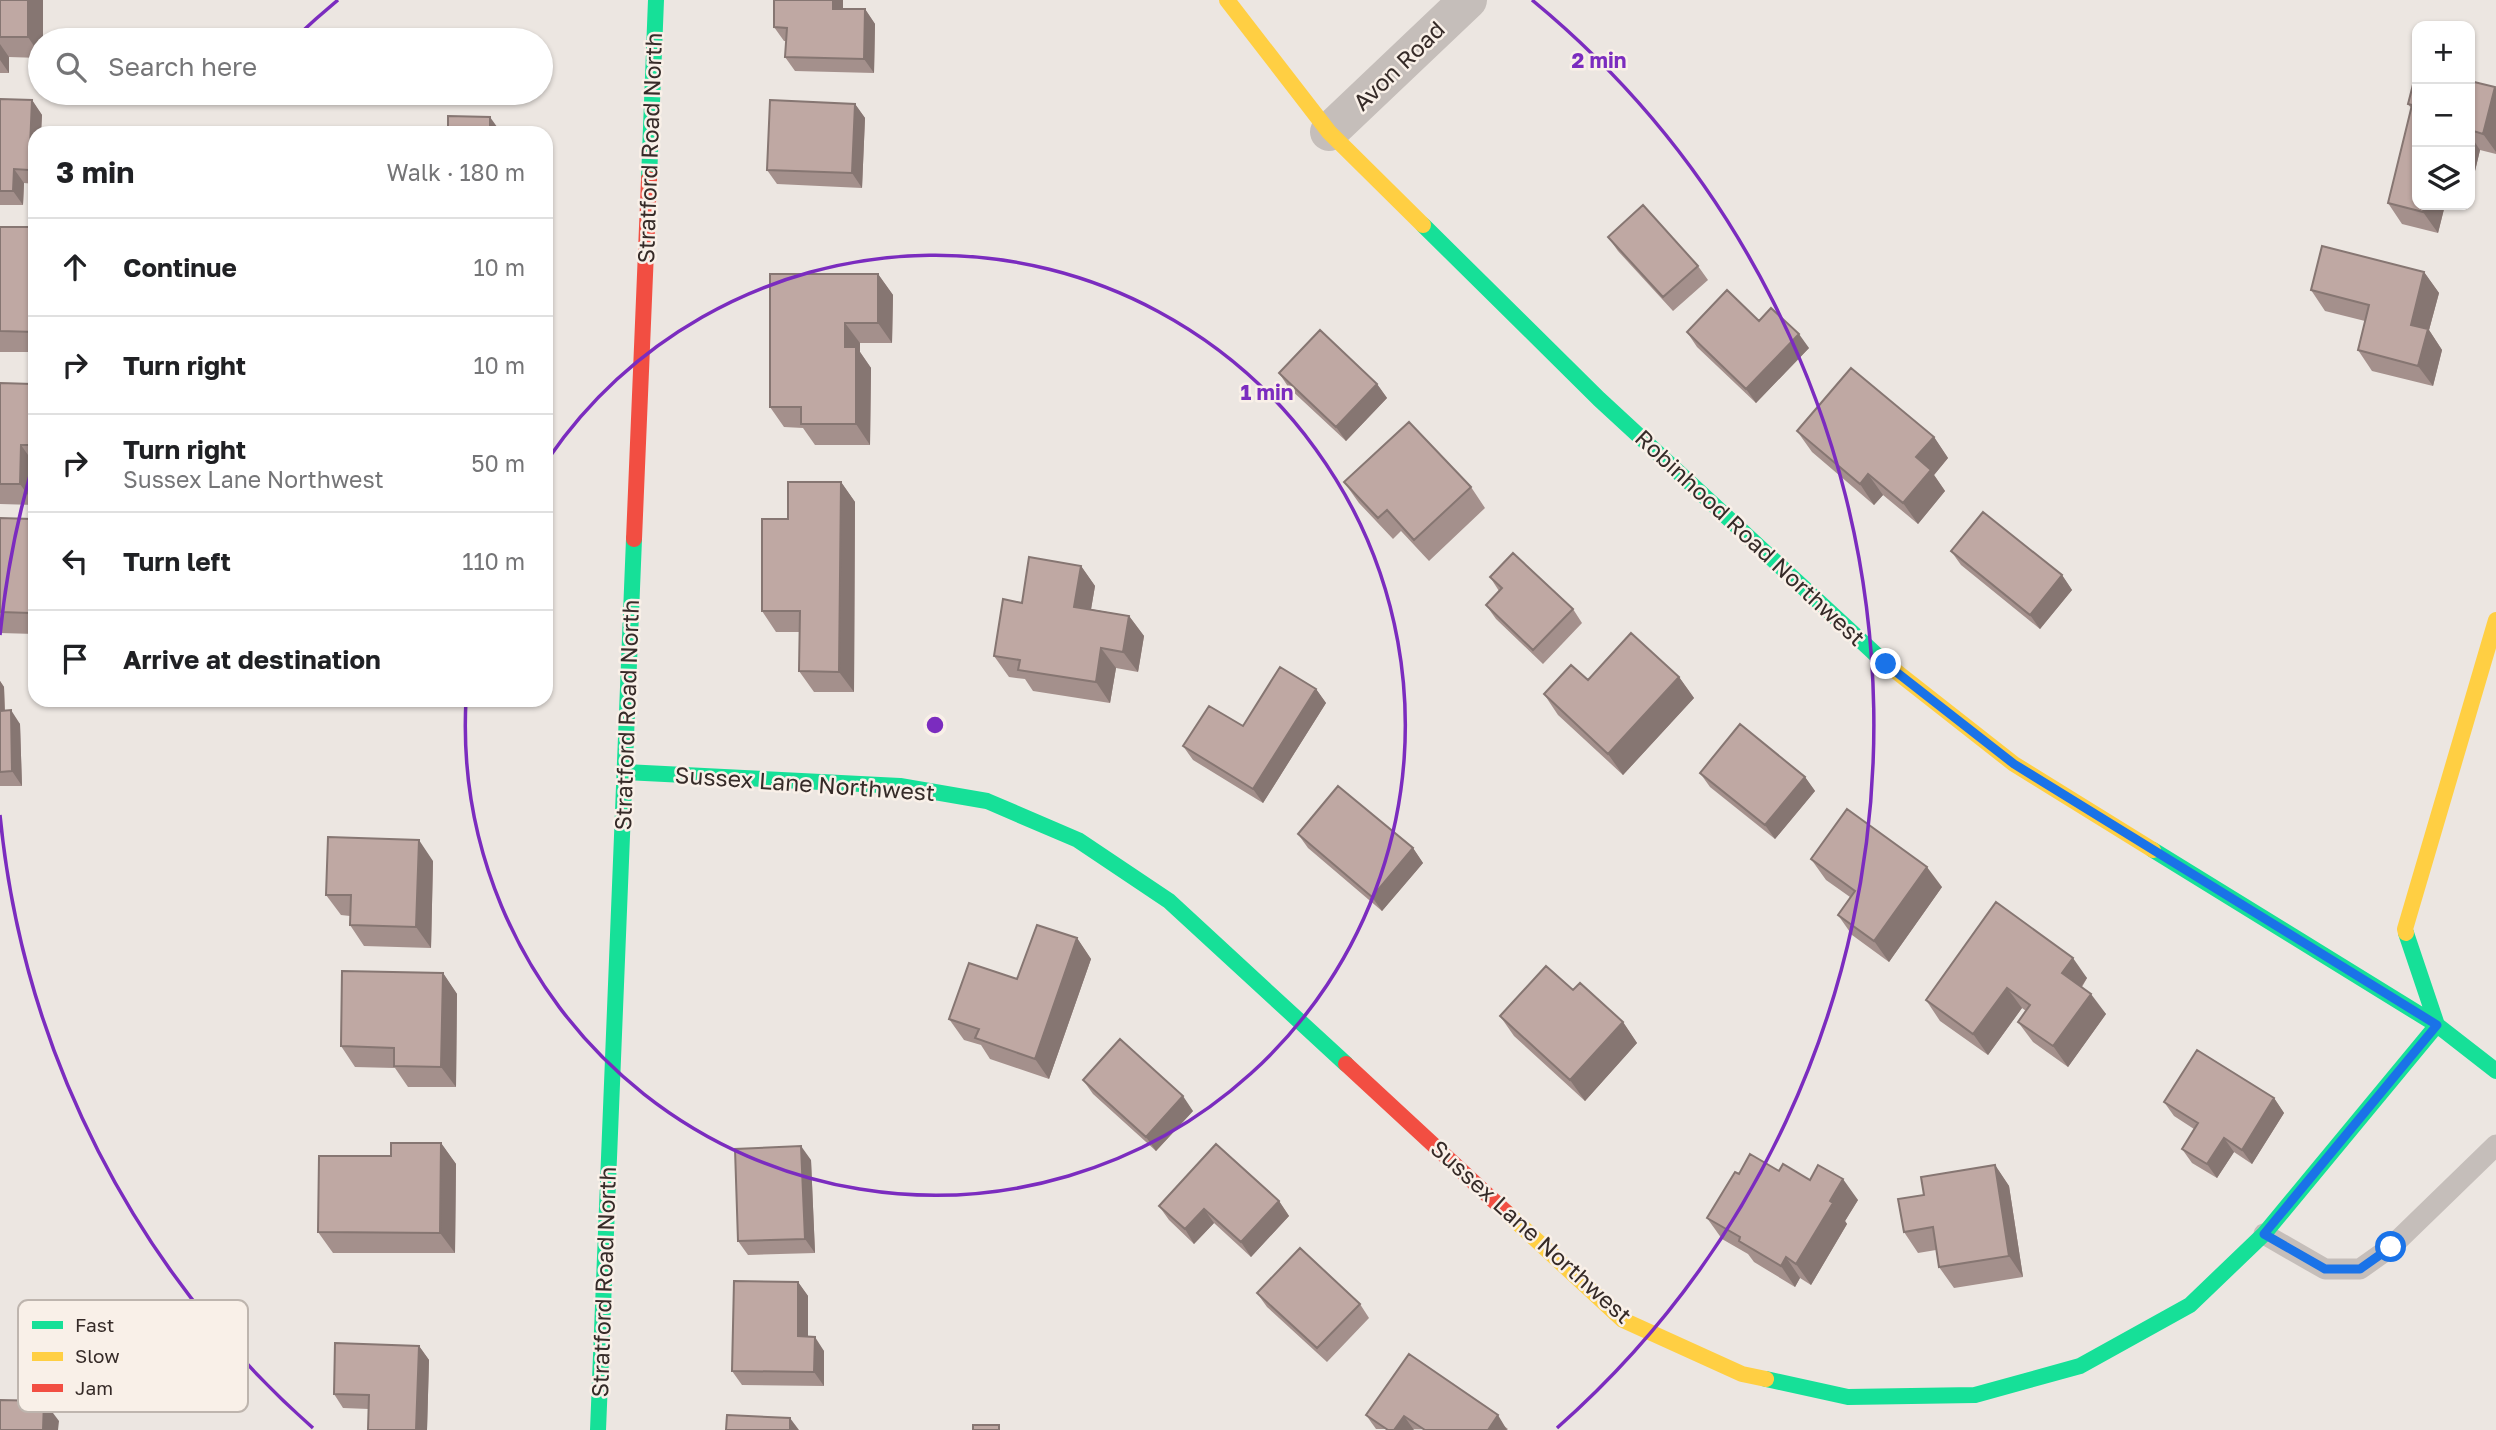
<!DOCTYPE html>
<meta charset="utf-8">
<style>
body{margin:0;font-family:"Golos Text",sans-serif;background:#f2f2f2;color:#202124}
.controls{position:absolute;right:21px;top:21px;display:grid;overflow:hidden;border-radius:14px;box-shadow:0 2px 5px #0004}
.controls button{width:63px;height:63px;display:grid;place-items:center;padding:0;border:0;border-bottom:2px solid #e0e0e0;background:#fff;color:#202124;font:35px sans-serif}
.stop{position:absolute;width:21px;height:21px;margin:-16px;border:5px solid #1a73e8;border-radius:50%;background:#fff}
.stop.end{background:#1a73e8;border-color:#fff;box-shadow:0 2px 7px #0008}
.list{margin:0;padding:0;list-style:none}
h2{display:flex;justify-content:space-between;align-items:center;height:91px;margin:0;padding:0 28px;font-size:30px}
h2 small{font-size:23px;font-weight:400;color:#757577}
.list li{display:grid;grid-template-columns:46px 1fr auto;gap:21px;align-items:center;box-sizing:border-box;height:98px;padding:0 28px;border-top:2px solid #e0e0e0}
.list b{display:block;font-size:26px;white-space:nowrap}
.list p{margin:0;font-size:23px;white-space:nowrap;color:#757577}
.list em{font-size:23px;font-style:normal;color:#757577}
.icon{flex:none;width:38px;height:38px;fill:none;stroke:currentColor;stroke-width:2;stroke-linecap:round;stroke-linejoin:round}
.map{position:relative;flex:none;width:2496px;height:1430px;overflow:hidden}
.search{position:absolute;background:#fff;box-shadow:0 2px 5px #0004;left:28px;top:28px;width:525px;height:77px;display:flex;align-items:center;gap:18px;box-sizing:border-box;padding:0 24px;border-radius:38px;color:#757577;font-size:26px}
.panel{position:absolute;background:#fff;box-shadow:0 2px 5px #0004;left:28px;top:126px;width:525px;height:581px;border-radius:21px}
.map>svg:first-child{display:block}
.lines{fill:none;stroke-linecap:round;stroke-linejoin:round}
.lane{stroke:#c5beba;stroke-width:21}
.street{stroke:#c5beba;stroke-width:38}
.fast{stroke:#16e098;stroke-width:16}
.slow{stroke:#ffcf43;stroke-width:16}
.jam{stroke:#f24e42;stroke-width:16}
.wall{fill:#a4908c}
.shaded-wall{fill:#867672}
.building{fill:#bfa8a3;stroke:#867672;stroke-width:2}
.route{stroke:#1a73e8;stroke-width:9}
.ring{fill:none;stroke:#7b2cbf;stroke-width:3.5}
.labels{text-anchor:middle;stroke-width:5;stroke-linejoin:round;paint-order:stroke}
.street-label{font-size:23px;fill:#362b28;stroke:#f9f0e8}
.key{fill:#f9f0e8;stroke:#beb5ae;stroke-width:2}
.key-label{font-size:19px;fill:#362b28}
.centre{fill:#7b2cbf;stroke:#f9f0e8;stroke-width:3.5}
.ring-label{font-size:21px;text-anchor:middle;font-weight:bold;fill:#7b2cbf;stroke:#f9f0e8;stroke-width:5;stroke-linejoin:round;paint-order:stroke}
</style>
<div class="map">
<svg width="2496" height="1430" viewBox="0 0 2496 1430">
<rect width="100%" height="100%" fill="#ece6e1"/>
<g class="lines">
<path class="lane" d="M2264,1234L2325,1269H2360L2391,1247L2496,1145"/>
<path class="street" d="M1329,132L1468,0"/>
<path class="fast" d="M649,179L656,0
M1423,225L1599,399L1884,662
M625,772L900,786L987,801L1078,840L1169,901L1346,1064
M2153,850L2437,1025L2496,1071
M1766,1379L1848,1397L1975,1395L2080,1366L2190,1305L2264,1234L2437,1025L2406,933
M598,1430L634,539"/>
<path class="slow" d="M1227,0L1329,132L1423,225
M1884,662L2014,764L2153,850
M2406,933L2405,929L2496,620
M1507,1213L1623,1320L1742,1374L1766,1379"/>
<path class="jam" d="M634,539L649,179
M1346,1064L1507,1213"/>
</g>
<path class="wall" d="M0,0H43V40H40V58L9,57V73H0Z
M774,0H843V9H865L875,24L874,73L795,71L785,57L786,41H784L774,27Z
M2417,69V205H2445L2438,233L2402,224L2388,203L2411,108L2408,104Z
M2470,81L2495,87L2496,89V154L2480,150L2470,192Z
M0,99L32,100L42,115L41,133H35V184L24,183L23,205H0Z
M855,104L865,118L862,188L777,184L767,170Z
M0,227H35V352H0Z
M1608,237L1698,266L1708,280L1673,311L1618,251Z
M2424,272L2439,293L2429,330L2442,350L2433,386L2372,371L2358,350L2365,321L2325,311L2311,290Z
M878,274L893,295L892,343H860V352L871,368L870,445H815L803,428L784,427L770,407Z
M1759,321L1809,348L1756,403L1697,347L1687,332Z
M1279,373L1377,384L1387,398L1346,441L1289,388Z
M0,383L35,388V505L0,504Z
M1797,431L1934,437L1948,458L1934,475L1945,491L1918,524L1883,495L1874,505L1812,452Z
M841,482L855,502L854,692H814L799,671L800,632H776L762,611L788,519Z
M1344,482L1471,487L1485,508L1429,561L1401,531L1393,539L1359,503Z
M0,518L35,523V634L0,633Z
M1951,551L2062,575L2072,590L2040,629L1961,565Z
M1081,566L1095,586L1091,609L1129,616L1144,636L1138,672L1116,668L1110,703L1033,691L1025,679L1009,677L994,656L1022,603Z
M1490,577L1573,609L1582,623L1543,664L1496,619L1486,605L1499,591Z
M1679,677L1694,698L1623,775L1558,715L1544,694L1588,680Z
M0,681L4,687L5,710L20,724L22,786H0Z
M1316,689L1326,703L1263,803L1193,760L1183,746L1243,726Z
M1700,773L1805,777L1815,791L1775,839L1710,787Z
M1298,834L1413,848L1423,863L1382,911L1308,848Z
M1811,859L1942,887L1889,962L1852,935L1838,915L1850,897L1826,880Z
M433,861L431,948L364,946L350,925V916L341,915L326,895Z
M1996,902L2087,978L2082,987L2106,1014L2068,1067L2033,1042L2018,1022L2026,1011L2022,1008L1988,1055L1940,1021L1926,1000Z
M1077,938L1091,959L1049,1079L990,1059L981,1045L964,1040L949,1019L1017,979Z
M443,973L457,994L456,1087H408L395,1068L355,1067L341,1046Z
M1573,990L1623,1022L1637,1043L1585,1101L1514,1036L1500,1016Z
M1083,1080L1193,1111L1156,1151L1093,1094Z
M2274,1098L2284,1113L2252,1164L2234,1152L2217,1178L2192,1163L2182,1149L2194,1129L2174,1116L2164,1102Z
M441,1143L456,1164L455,1253H333L318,1232L391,1156Z
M811,1160L815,1253L748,1255L738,1241Z
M1995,1165L2009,1186L2023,1277L1954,1288L1939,1267L1936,1250L1918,1253L1904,1232L1924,1195Z
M1779,1171L1810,1180L1858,1200L1845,1221L1847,1224L1811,1285L1800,1278L1795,1287L1754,1262L1748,1254L1722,1239L1707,1218L1739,1174Z
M1279,1201L1289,1216L1251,1257L1214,1223L1194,1244L1169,1220L1159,1206Z
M798,1282L808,1296V1337L824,1351V1386L742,1385L732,1371Z
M1257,1293L1360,1304L1369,1318L1327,1362L1267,1307Z
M419,1346L429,1360L427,1430H368L369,1409L343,1408L334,1394Z
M1409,1354L1508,1429L1507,1430L1376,1429L1366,1415Z"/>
<path class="shaded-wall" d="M28,0H43V40H40V55L28,37Z
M833,0H843V23L833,9Z
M865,9L875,24L874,73L864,59Z
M0,44L9,57V73L0,60Z
M2495,87L2496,89V152L2483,134Z
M32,100L42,115L41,133H35V178L29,170Z
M855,104L865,118L862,188L852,173Z
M490,117L500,131V133H490Z
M2470,135L2480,150L2470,192Z
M14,169L24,183L23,205L13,191Z
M2425,205H2445L2438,233L2423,212Z
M2424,272L2439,293L2429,330L2442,350L2433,386L2418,366L2411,325Z
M878,274L893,295L892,343L878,323Z
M845,323L860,343V352L871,368L870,445L856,424L845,347Z
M1799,334L1809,348L1756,403L1746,389Z
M32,384L35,388V450L31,445Z
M1377,384L1387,398L1346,441L1336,427Z
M1934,437L1948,458L1934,475L1945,491L1918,524L1903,503L1916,457Z
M21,445L35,465V505L20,484Z
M1868,474L1883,495L1874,505L1860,484Z
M841,482L855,502L854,692L839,672Z
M32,519L35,523V621L30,613Z
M1081,566L1095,586L1088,627L1074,607Z
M2062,575L2072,590L2040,629L2030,615Z
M1129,616L1144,636L1138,672L1123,652Z
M1101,648L1116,668L1110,703L1096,682Z
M1679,677L1694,698L1623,775L1608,754Z
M0,681L4,687L5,725L0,718Z
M1316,689L1326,703L1263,803L1253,789Z
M11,710L20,724L22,786L12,771Z
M1805,777L1815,791L1775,839L1765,825Z
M419,840L433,861L431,948L416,927Z
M1413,848L1423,863L1382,911L1372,897Z
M1927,867L1942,887L1889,962L1874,941Z
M1077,938L1091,959L1049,1079L1035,1059Z
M2073,958L2087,978L2077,993L2062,973Z
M443,973L457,994L456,1087L441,1067Z
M2007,988L2022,1008L1988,1055L1973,1034Z
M2091,994L2106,1014L2068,1067L2053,1046Z
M1623,1022L1637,1043L1585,1101L1570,1080Z
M1183,1096L1193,1111L1156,1151L1146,1137Z
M2274,1098L2284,1113L2252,1164L2242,1150Z
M2224,1138L2234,1152L2217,1178L2207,1164Z
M441,1143L456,1164L455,1253L440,1233Z
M801,1146L811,1160L815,1253L805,1239Z
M1995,1165L2009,1186L2023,1277L2009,1256Z
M1843,1179L1858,1200L1845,1221L1847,1224L1811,1285L1796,1264Z
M1279,1201L1289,1216L1251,1257L1241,1242Z
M1204,1209L1214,1223L1194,1244L1185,1229Z
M1786,1257L1800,1278L1795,1287L1781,1266Z
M798,1282L808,1296V1350L798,1336Z
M815,1337L824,1351V1386L814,1372Z
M419,1346L429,1360L427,1430H416Z
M44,1401L59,1421L58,1430H43Z
M1498,1415L1507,1430H1488Z
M1404,1416L1414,1430H1394Z
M790,1418L799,1430H790Z"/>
<path class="building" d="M0,0H28V37H0Z
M774,0H833V9H865L864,59L785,57L787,28L774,27Z
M2417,69V205H2425L2423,212L2388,203L2412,105L2408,104Z
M2470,81L2495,87L2483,134L2470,130Z
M0,99L32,100L29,170L14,169L13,191H0Z
M770,100L855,104L852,173L767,170Z
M448,116L490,117V133H448Z
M1643,205L1698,266L1663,297L1608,237Z
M0,227H35V332L0,331Z
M2322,246L2424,272L2411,325L2428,329L2418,366L2358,350L2369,305L2311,290Z
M770,274H878V323H845V347H856V424H801V407H770Z
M1727,290L1759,321L1771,308L1799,334L1746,389L1687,332Z
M1320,330L1377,384L1336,427L1279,373Z
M1851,368L1934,437L1916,457L1931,470L1903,503L1868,474L1860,484L1797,431Z
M0,383L32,384L31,445H21L20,484H0Z
M1409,422L1471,487L1414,540L1387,510L1378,518L1344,482Z
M788,482H841L839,672L799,671L800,611H762V519H788Z
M1983,512L2062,575L2030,615L1951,551Z
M0,518L32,519L30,613L0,612Z
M1513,553L1573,609L1533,650L1486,605L1502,588L1490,577Z
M1029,557L1081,566L1074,607L1129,616L1123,652L1101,648L1096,682L1018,670L1020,660L994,656L1003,599L1022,603Z
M1631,633L1679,677L1608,754L1544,694L1571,665L1588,680Z
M1280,667L1316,689L1253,789L1183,746L1209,706L1243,726Z
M11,710L12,771L0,772V711Z
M1740,724L1805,777L1765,825L1700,773Z
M1338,786L1413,848L1372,897L1298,834Z
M1847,809L1927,867L1874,941L1838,915L1855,891L1811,859Z
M328,837L419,840L416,927L350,925L351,895H326Z
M1996,902L2073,958L2062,973L2091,994L2053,1046L2018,1022L2030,1005L2007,988L1973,1034L1926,1000Z
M1037,925L1077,938L1035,1059L975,1038L979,1029L949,1019L969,963L1017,979Z
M1546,966L1573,990L1580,983L1623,1022L1570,1080L1500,1016Z
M342,971L443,973L441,1067L394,1066V1048L341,1046Z
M1120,1039L1183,1096L1146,1137L1083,1080Z
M2197,1050L2274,1098L2242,1150L2224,1138L2207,1164L2182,1149L2198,1123L2164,1102Z
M391,1143H441L440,1233L318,1232L319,1156H391Z
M1216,1144L1279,1201L1241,1242L1204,1209L1185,1229L1159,1206Z
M801,1146L805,1239L738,1241L735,1149Z
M1750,1154L1779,1171L1783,1164L1810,1180L1818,1165L1843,1179L1830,1201L1833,1203L1796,1264L1786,1257L1781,1266L1739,1241L1740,1237L1707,1218L1735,1172L1739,1174Z
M1995,1165L2009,1256L1939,1267L1933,1227L1904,1232L1898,1199L1924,1195L1921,1177Z
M1300,1248L1360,1304L1317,1348L1257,1293Z
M734,1281L798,1282V1336L815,1337L814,1372L732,1371Z
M335,1343L419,1346L416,1430H368L369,1395L334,1394Z
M1409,1354L1498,1415L1488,1430H1425L1404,1416L1394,1430H1388L1366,1415Z
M0,1400L44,1401L43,1430H0Z
M727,1415L790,1418V1430H726Z
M973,1425H999V1430H973Z"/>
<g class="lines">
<path class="route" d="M1886,664L2014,764L2437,1025L2264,1234L2325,1269H2360L2391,1247"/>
</g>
<g class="ring">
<path d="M548 459A470 470 0 1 1 466 700"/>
<path d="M313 1428A939 939 0 0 1 0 815M0 635A939 939 0 0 1 35 458M295 38A939 939 0 0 1 338 0M1532 0A939 939 0 0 1 1557 1428"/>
</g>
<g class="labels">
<g class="street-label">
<text transform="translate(1399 66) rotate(-44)" y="8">Avon Road</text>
<text transform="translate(650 148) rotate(-88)" y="8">Stratford Road North</text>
<text transform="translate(1750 538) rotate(43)" y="8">Robinhood Road Northwest</text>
<text transform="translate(627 715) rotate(-88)" y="8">Stratford Road North</text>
<text transform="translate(805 784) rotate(4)" y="8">Sussex Lane Northwest</text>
<text transform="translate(1531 1232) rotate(42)" y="8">Sussex Lane Northwest</text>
<text transform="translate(604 1282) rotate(-88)" y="8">Stratford Road North</text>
</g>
</g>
<rect x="18" y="1300" width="230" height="112" rx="10" class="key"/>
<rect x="32" y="1321" width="31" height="8" fill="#16e098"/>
<rect x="32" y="1352" width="31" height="9" fill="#ffcf43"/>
<rect x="32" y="1384" width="31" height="8" fill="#f24e42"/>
<g class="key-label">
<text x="75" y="1332">Fast</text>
<text x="75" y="1363">Slow</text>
<text x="75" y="1395">Jam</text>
</g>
<circle cx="935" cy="725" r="10" class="centre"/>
<g class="ring-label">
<text x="1599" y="68">2 min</text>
<text x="1267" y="400">1 min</text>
</g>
</svg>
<div class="controls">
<button>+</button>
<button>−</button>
<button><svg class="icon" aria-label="layers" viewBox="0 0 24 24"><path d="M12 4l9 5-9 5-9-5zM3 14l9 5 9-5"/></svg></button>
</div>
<div class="stop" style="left:2391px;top:1247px"></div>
<div class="stop end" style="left:1886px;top:664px"></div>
<div class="search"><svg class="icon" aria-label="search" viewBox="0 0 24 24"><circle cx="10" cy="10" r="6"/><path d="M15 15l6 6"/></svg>Search here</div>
<section class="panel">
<h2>3 min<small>Walk · 180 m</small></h2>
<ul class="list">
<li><svg class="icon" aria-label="ahead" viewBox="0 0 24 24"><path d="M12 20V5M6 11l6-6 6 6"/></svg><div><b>Continue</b></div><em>10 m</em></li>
<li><svg class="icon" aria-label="right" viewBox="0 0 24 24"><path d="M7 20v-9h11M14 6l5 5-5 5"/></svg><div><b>Turn right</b></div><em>10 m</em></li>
<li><svg class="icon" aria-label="right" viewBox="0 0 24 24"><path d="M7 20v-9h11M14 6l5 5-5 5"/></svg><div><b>Turn right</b><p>Sussex Lane Northwest</p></div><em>50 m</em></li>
<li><svg class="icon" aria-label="left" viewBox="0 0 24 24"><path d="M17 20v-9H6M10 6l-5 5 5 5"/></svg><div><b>Turn left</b></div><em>110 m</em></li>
<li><svg class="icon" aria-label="arrive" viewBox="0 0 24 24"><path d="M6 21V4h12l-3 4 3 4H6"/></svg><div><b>Arrive at destination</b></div></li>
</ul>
</section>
</div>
